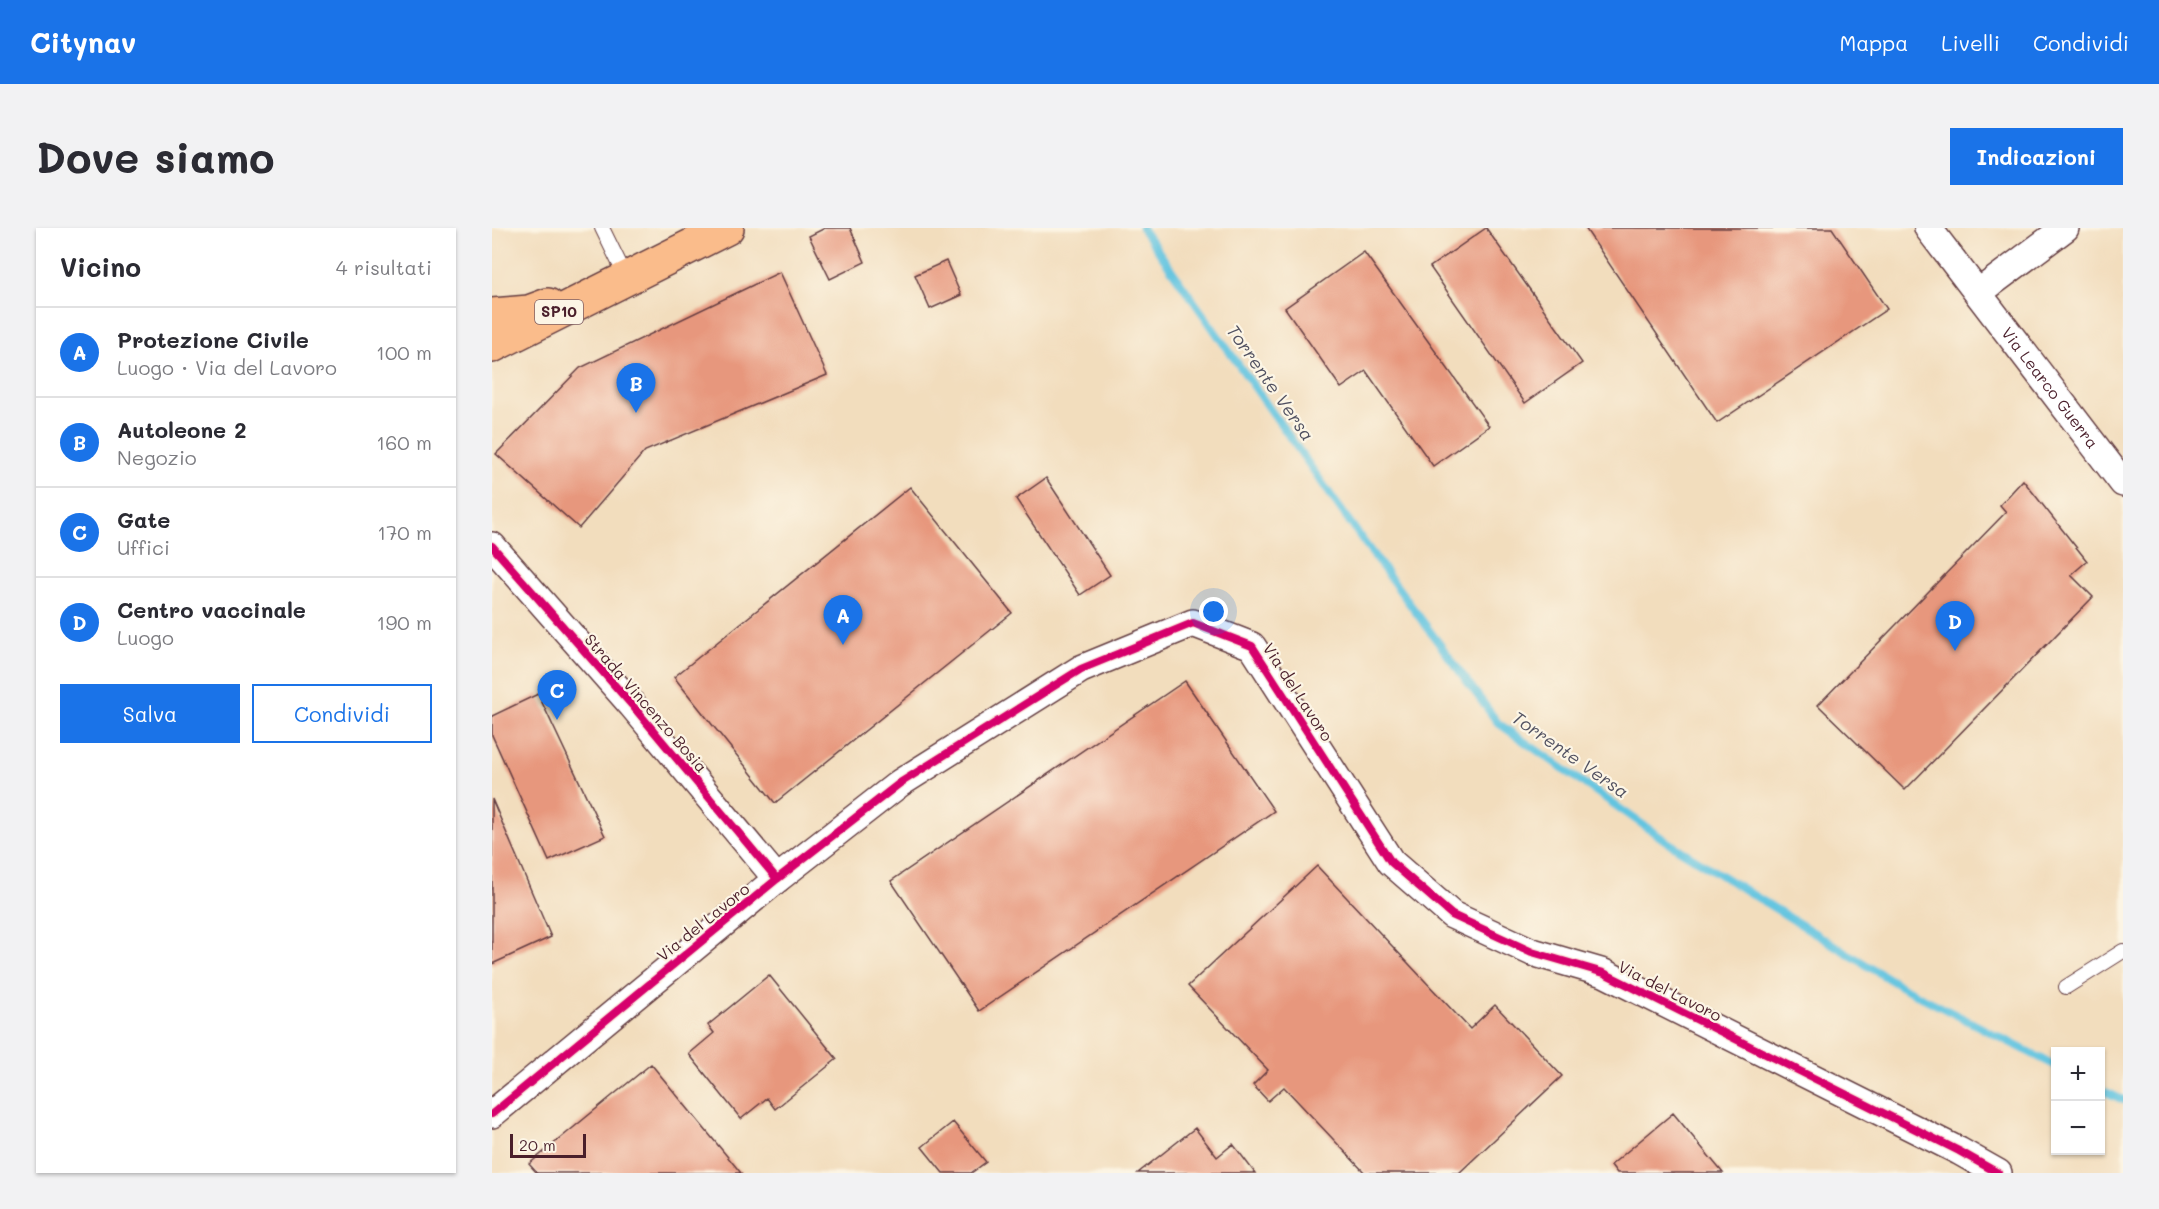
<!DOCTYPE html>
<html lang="it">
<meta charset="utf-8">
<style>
body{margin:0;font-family:Mali,sans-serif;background:#f2f2f3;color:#2b2b33}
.controls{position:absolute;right:18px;bottom:18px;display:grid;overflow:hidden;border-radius:0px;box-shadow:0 2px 4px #0004}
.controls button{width:54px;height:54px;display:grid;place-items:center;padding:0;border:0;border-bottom:2px solid #e1e1e2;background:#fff;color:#2b2b33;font:30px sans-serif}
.scale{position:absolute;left:18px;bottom:15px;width:76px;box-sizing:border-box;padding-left:6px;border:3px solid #4a1f2b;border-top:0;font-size:16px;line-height:21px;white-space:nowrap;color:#4a1f2b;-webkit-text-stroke:4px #fcf5e5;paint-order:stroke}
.you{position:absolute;left:722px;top:384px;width:21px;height:21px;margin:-15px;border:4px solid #fff;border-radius:50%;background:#1a73e8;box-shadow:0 0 0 9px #1a73e833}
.badge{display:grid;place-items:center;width:39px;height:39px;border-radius:50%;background:#1a73e8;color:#fff;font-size:20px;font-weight:700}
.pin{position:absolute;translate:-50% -50px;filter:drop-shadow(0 2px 3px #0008)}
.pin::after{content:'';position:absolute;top:32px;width:21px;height:18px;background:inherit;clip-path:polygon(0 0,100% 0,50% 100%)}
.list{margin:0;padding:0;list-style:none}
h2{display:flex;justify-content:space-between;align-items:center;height:78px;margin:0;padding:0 24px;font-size:26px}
h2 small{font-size:20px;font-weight:400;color:#7c7c81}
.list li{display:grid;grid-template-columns:39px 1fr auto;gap:18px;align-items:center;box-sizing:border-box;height:90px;padding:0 24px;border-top:2px solid #e1e1e2}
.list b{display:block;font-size:22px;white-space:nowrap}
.list p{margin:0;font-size:20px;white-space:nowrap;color:#7c7c81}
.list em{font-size:20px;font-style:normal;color:#7c7c81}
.actions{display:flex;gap:12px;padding:18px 24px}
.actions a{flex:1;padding:14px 0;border:2px solid #1a73e8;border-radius:0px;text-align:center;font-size:21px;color:#1a73e8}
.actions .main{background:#1a73e8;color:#fff}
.map{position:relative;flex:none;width:1631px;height:945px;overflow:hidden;border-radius:0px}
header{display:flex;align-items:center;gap:36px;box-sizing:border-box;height:84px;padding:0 30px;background:#1a73e8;color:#fff}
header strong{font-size:28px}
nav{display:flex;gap:33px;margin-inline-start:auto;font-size:21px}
.intro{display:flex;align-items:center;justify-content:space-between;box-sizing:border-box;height:144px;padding:0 36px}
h1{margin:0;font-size:42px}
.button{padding:15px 27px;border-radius:0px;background:#1a73e8;color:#fff;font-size:21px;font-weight:700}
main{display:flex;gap:36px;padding:0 36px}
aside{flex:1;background:#fff;border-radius:0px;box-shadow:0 2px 4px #0004}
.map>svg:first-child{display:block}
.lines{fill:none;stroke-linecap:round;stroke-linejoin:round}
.stream{stroke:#62c4e0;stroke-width:8}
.building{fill:#e7977d}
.service-casing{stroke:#633c41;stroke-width:16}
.minor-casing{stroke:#633c41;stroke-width:30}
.primary-casing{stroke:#633c41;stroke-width:36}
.service{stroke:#fff;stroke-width:14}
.minor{stroke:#fff;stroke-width:27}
.primary{stroke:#fabc8b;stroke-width:33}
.cycleway-casing{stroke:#fcf5e5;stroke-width:11}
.cycleway{stroke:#d6006c;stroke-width:8}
.labels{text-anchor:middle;stroke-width:4.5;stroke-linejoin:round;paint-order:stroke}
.shield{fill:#fcf5e5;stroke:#7f5f63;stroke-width:1.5}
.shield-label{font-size:15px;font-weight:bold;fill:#4a1f2b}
.street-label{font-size:16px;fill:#4a1f2b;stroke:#fcf5e5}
.water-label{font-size:18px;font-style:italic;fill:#515161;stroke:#fcf5e5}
</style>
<header>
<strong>Citynav</strong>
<nav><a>Mappa</a><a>Livelli</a><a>Condividi</a></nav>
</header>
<div class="intro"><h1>Dove siamo</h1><a class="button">Indicazioni</a></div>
<main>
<aside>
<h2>Vicino<small>4 risultati</small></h2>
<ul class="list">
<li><span class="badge">A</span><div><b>Protezione Civile</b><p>Luogo · Via del Lavoro</p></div><em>100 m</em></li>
<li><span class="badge">B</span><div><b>Autoleone 2</b><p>Negozio</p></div><em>160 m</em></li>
<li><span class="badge">C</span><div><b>Gate</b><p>Uffici</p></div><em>170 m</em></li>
<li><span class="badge">D</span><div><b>Centro vaccinale</b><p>Luogo</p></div><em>190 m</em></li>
</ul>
<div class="actions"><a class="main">Salva</a><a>Condividi</a></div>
</aside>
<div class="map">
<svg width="1631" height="945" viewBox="0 0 1631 945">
<rect width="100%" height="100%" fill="#fcf5e5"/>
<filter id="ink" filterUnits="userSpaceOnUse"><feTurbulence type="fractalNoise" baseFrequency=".0167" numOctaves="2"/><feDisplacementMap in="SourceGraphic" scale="12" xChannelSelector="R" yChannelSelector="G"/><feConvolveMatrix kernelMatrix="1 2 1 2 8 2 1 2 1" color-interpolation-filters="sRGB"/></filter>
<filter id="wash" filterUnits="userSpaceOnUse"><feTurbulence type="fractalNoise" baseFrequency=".008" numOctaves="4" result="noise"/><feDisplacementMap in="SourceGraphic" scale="24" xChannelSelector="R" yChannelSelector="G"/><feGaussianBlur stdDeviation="1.35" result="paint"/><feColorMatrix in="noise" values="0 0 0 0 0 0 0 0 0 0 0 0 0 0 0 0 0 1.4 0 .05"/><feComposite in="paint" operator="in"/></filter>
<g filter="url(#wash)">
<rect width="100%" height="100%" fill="#f2ddbd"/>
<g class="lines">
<path class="stream" d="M650,0L874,317L1006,495L1177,615L1410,759L1564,838
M1608,861L1631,872"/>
</g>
<g id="blocks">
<path class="building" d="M333,0H358L373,34L338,51L317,8Z
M994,0L1090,135L1033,175L938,39Z
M1093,0H1340L1395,81L1225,195Z
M872,24L997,198L941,238L874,143L849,160L793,80Z
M454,33L469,67L438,81L423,47Z
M288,44L335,147L153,223L87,300L4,226L88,140Z
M554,250L618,347L588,367L524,271Z
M1531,252L1595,333L1579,347L1601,369L1413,562L1326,477L1514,284L1508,277Z
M418,259L520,385L283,575L182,449Z
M693,453L782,583L487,783L399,653Z
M46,466L113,608L57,633L0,507V488Z
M0,571L59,709L0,736Z
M825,638L978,801L1003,777L1070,848L967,945H873L792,859L776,873L761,857L776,842L696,758Z
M277,747L345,831L283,881L275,870L249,891L197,826L222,805L216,797Z
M159,836L249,945H45L37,936Z
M1181,885L1231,945H1125L1119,937Z
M461,894L494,934L479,945H451L430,919Z
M703,900L725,929L741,916L763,945H646Z"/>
</g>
</g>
<g filter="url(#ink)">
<use href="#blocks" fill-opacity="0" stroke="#633c41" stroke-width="1.5"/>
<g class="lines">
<defs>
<path id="service" d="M110,0L134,49
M1574,759L1631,723"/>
<g id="minor">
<path id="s1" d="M1436,0L1631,255"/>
<path d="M1486,65L1573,0"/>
<path d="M0,318L140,477L285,651"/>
<path d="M0,886L285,651L408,555L589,441L701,395L760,418L899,634L960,687L1040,724L1112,745L1467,923L1506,945"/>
</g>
<path id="primary" d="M0,87L37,84L56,77
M0,118L235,0"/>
</defs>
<use href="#service" class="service-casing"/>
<use href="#minor" class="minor-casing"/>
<use href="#primary" class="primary-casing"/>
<use href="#service" class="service"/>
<use href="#minor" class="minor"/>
<use href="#primary" class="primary"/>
<defs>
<path id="cycleway" d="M0,318L140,477L285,651
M0,886L285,651L408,555L589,441L701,395L760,418L899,634L960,687L1040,724L1112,745L1467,923L1506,945"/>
</defs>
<use href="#cycleway" class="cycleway-casing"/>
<use href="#cycleway" class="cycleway"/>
</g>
</g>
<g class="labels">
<rect class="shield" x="43" y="72" width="48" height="24" rx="4.5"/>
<g class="shield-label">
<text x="67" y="89">SP10</text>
</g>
<g class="street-label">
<text dy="6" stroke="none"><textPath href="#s1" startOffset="201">Via Learco Guerra</textPath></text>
<text transform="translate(806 464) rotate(57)" y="6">Via del Lavoro</text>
<text transform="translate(154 475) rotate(49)" y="6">Strada Vincenzo Bosia</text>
<text transform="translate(211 694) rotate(-39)" y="6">Via del Lavoro</text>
<text transform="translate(1178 763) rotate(27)" y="6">Via del Lavoro</text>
</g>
<g class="water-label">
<text transform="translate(778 155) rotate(55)" y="6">Torrente Versa</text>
<text transform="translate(1078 527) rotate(35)" y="6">Torrente Versa</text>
</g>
</g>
</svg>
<div class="controls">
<button>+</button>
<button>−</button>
</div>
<div class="scale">20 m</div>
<div class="you"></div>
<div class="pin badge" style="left:351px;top:417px">A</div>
<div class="pin badge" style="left:144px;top:185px">B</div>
<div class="pin badge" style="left:65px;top:492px">C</div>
<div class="pin badge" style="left:1463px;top:423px">D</div>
</div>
</main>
